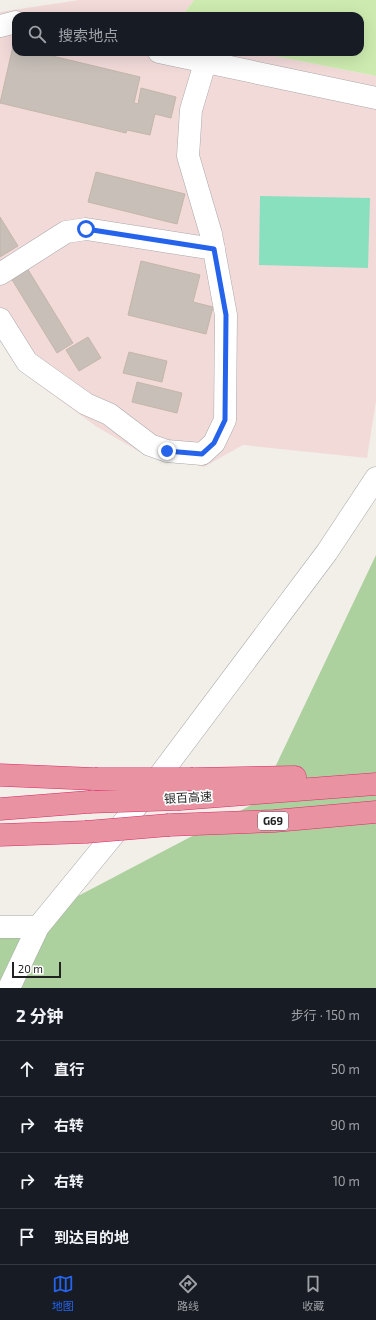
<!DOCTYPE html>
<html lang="zh">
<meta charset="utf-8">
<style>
body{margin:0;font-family:"Exo 2","Noto Sans SC",sans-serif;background:#242831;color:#f1f3f6}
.scale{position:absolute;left:12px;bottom:10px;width:49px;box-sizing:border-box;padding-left:4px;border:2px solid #222;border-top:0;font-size:11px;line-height:14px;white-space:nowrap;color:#222;-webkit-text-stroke:3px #fff;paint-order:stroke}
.stop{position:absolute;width:12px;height:12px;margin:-9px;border:3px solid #2563eb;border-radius:50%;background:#fff}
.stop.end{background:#2563eb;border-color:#fff;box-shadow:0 1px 4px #0008}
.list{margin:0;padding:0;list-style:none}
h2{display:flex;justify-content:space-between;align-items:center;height:52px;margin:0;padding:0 16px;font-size:17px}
h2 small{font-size:13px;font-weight:400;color:#9ea1a6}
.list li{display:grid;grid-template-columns:26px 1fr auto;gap:12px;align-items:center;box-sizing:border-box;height:56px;padding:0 16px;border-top:1px solid #363941}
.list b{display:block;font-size:15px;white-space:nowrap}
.list em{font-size:13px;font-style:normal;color:#9ea1a6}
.icon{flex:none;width:22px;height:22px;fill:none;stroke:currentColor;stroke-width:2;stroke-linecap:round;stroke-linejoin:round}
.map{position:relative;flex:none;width:376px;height:988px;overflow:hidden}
.search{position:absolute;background:#171b24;box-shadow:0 4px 16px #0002;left:12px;right:12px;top:12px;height:44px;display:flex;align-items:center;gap:10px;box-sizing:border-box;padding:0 14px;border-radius:12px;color:#9ea1a6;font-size:15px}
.sheet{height:276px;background:#171b24}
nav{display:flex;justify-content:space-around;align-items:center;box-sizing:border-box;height:56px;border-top:1px solid #363941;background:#171b24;font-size:11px;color:#9ea1a6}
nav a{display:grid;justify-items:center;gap:2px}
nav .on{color:#2563eb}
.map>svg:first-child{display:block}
.commercial{fill:#f2dad9}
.grass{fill:#cdebb0}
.forest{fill:#add19e}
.pitch{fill:#88e0be}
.building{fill:#c7bfb8;stroke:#c4b6ab}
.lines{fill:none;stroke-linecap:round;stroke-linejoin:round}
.minor-casing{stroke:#a9a9a9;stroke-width:23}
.highway-casing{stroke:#dc2a67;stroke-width:23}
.minor{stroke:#fff;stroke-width:22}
.highway{stroke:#e892a2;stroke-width:22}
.highway-bridge-casing{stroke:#dc2a67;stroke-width:23;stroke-linecap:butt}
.highway-bridge{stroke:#e892a2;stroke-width:22}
.route{stroke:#2563eb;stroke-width:5}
.labels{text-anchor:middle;stroke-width:3.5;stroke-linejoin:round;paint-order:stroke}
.shield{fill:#fff;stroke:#646464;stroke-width:1}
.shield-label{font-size:11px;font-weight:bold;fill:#222}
.street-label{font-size:12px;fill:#222;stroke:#fff}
</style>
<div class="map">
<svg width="376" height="988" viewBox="0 0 376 988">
<rect width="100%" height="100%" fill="#f2efe9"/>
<path class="commercial" d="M79,0H194L182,16H16V52H254L376,76V401L367,458L243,445L204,467L140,452L97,427L24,374L0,338V12Z"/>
<path class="grass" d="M194,0H376V76L254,52H360V16H182Z"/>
<path class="forest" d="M376,555V988H0V937L259,801Z"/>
<path class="pitch" d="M260,196L370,198L368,268L259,265Z"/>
<path class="building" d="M13,46L16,47V52H36L140,77L134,103L138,104L141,88L176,97L171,118L155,114L150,135L127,130L126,133L0,103Z
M96,172L185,194L177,224L88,202Z
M0,217L18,246L0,257Z
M141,261L200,275L193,302L213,307L206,334L128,315Z
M27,268L73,343L57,353L11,278Z
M88,337L101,358L79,371L66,350Z
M129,352L167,361L162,382L123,373Z
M137,382L182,393L177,413L132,402Z"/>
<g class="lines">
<defs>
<path id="minor" d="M0,26L16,22
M159,52L376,98
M0,274L66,232L86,229L214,249
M0,319L27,362L86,404L109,414L150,445L167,451L202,454L214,443L225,420L226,315L211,234L188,156L191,110L205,63
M0,927H38L133,811L327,552L376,478
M9,988L38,927"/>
<path id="highway" d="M0,775L95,779
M193,779L295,777
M180,799L376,784
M0,809L89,802
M169,825L274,821L376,812
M0,835L86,832"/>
</defs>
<use href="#minor" class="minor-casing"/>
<use href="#highway" class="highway-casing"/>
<use href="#minor" class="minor"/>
<use href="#highway" class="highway"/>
<defs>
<path id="highway-bridge" d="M95,779H193
M89,802L180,799
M86,832L169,825"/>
</defs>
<use href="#highway-bridge" class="highway-bridge-casing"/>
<use href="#highway-bridge" class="highway-bridge"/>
</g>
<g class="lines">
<path class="route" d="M86,229L214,249L226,315L225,420L214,443L202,454L167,451"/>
</g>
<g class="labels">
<rect class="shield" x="258" y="812" width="30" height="18" rx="3"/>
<g class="shield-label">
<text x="273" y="825">G69</text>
</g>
<g class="street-label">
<text transform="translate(188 798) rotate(-3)" y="4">银百高速</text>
</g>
</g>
</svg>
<div class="scale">20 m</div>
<div class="stop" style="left:86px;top:229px"></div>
<div class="stop end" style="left:167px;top:451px"></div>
<div class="search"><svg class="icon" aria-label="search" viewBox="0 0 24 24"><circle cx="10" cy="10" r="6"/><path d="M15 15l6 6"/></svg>搜索地点</div>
</div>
<section class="sheet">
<h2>2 分钟<small>步行 · 150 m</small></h2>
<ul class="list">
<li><svg class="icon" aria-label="ahead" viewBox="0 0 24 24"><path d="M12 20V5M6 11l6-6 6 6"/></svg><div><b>直行</b></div><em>50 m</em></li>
<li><svg class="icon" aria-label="right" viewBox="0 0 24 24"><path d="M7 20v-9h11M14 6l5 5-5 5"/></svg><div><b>右转</b></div><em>90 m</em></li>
<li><svg class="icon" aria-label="right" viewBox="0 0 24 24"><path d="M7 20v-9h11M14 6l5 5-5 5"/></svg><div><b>右转</b></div><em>10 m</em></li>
<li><svg class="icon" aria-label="arrive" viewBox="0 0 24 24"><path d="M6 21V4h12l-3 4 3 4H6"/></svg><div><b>到达目的地</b></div></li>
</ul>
</section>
<nav>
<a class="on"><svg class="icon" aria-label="map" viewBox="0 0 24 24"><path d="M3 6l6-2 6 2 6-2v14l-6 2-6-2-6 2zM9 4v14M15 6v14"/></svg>地图</a>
<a><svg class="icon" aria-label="directions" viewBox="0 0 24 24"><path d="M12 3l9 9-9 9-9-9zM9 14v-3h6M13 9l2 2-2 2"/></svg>路线</a>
<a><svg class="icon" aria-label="saved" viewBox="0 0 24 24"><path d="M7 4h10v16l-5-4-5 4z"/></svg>收藏</a>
</nav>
